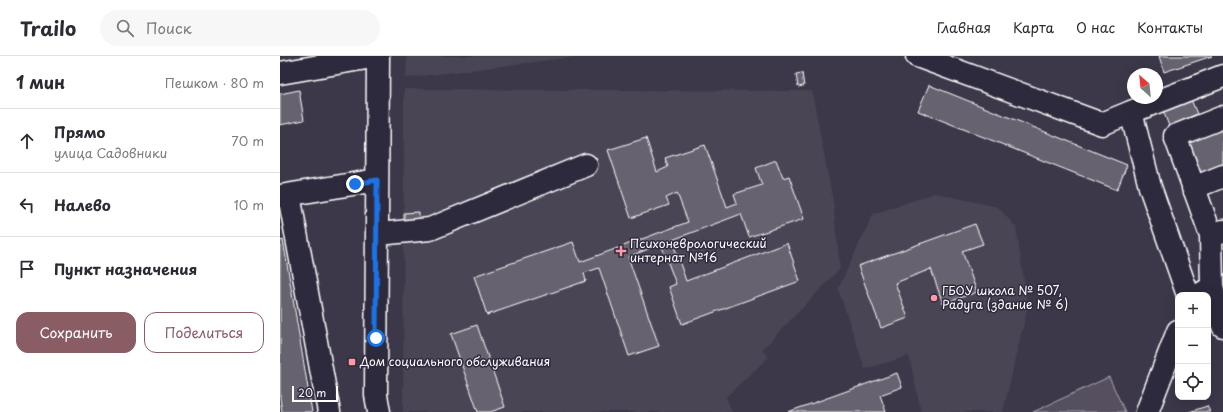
<!DOCTYPE html>
<html lang="ru">
<meta charset="utf-8">
<style>
body{margin:0;font-family:"Playpen Sans",sans-serif;background:#f7f7f7;color:#2b2b33}
.controls{position:absolute;right:12px;bottom:12px;display:grid;overflow:hidden;border-radius:8px;box-shadow:0 4px 16px #0002}
.controls button{width:36px;height:36px;display:grid;place-items:center;padding:0;border:0;border-bottom:1px solid #e1e1e2;background:#fff;color:#2b2b33;font:20px sans-serif}
.compass{position:absolute;left:847px;top:12px;width:36px;height:36px;border-radius:50%;background:#fff;box-shadow:0 4px 16px #0002;rotate:333deg}
.scale{position:absolute;left:12px;bottom:10px;width:46px;box-sizing:border-box;padding-left:4px;border:2px solid #fff;border-top:0;font-size:11px;line-height:14px;white-space:nowrap;color:#fff;-webkit-text-stroke:3px #2f2a3d;paint-order:stroke}
.stop{position:absolute;width:12px;height:12px;margin:-9px;border:3px solid #1a73e8;border-radius:50%;background:#fff}
.stop.end{background:#1a73e8;border-color:#fff;box-shadow:0 1px 4px #0008}
.list{margin:0;padding:0;list-style:none}
h2{display:flex;justify-content:space-between;align-items:center;height:52px;margin:0;padding:0 16px;font-size:17px}
h2 small{font-size:13px;font-weight:400;color:#7c7c81}
.list li{display:grid;grid-template-columns:26px 1fr auto;gap:12px;align-items:center;box-sizing:border-box;height:64px;padding:0 16px;border-top:1px solid #e1e1e2}
.list b{display:block;font-size:15px;white-space:nowrap}
.list p{margin:0;font-size:13px;white-space:nowrap;color:#7c7c81}
.list em{font-size:13px;font-style:normal;color:#7c7c81}
.actions{display:flex;gap:8px;padding:12px 16px}
.actions a{flex:1;padding:9px 0;border:1px solid #8a5d65;border-radius:12px;text-align:center;font-size:14px;color:#8a5d65}
.actions .main{background:#8a5d65;color:#fff}
.icon{flex:none;width:22px;height:22px;fill:none;stroke:currentColor;stroke-width:2;stroke-linecap:round;stroke-linejoin:round}
.map{position:relative;flex:none;width:943px;height:356px;overflow:hidden}
header{display:flex;align-items:center;gap:24px;box-sizing:border-box;height:56px;padding:0 20px;background:#fff;border-bottom:1px solid #e1e1e2}
header strong{font-size:19px}
nav{display:flex;gap:22px;margin-inline-start:auto;font-size:14px}
.search{width:280px;height:36px;background:#f7f7f7;display:flex;align-items:center;gap:10px;box-sizing:border-box;padding:0 14px;border-radius:22px;color:#7c7c81;font-size:15px}
main{display:flex}
aside{flex:1;background:#fff}
.map>svg:first-child{display:block}
.built{fill:#494455}
.green{fill:#555060;stroke:#aaa8b0}
.building{fill:#666270;stroke:#fff}
.lines{fill:none;stroke-linecap:round;stroke-linejoin:round}
.minor-casing{stroke:#fff;stroke-width:25}
.minor{stroke:#2f2a3d;stroke-width:22}
.route{stroke:#1a73e8;stroke-width:5}
.poi-dot{fill:#ff9aa2;stroke:#2f2a3d;stroke-width:1.5}
.labels{text-anchor:middle;stroke-width:3;stroke-linejoin:round;paint-order:stroke}
.poi-label{font-size:12px;fill:#fff;stroke:#2f2a3d;text-anchor:start}
</style>
<header>
<strong>Trailo</strong>
<div class="search"><svg class="icon" aria-label="search" viewBox="0 0 24 24"><circle cx="10" cy="10" r="6"/><path d="M15 15l6 6"/></svg>Поиск</div>
<nav><a>Главная</a><a>Карта</a><a>О нас</a><a>Контакты</a></nav>
</header>
<main>
<aside>
<h2>1 мин<small>Пешком · 80 m</small></h2>
<ul class="list">
<li><svg class="icon" aria-label="ahead" viewBox="0 0 24 24"><path d="M12 20V5M6 11l6-6 6 6"/></svg><div><b>Прямо</b><p>улица Садовники</p></div><em>70 m</em></li>
<li><svg class="icon" aria-label="left" viewBox="0 0 24 24"><path d="M17 20v-9H6M10 6l-5 5 5 5"/></svg><div><b>Налево</b></div><em>10 m</em></li>
<li><svg class="icon" aria-label="arrive" viewBox="0 0 24 24"><path d="M6 21V4h12l-3 4 3 4H6"/></svg><div><b>Пункт назначения</b></div></li>
</ul>
<div class="actions"><a class="main">Сохранить</a><a>Поделиться</a></div>
</aside>
<div class="map">
<svg width="943" height="356" viewBox="0 0 943 356">
<rect width="100%" height="100%" fill="#3c3749"/>
<filter id="ink" filterUnits="userSpaceOnUse"><feTurbulence type="fractalNoise" baseFrequency=".025" numOctaves="2"/><feDisplacementMap in="SourceGraphic" scale="8" xChannelSelector="R" yChannelSelector="G"/><feConvolveMatrix kernelMatrix="1 2 1 2 8 2 1 2 1" color-interpolation-filters="sRGB"/></filter>
<g filter="url(#ink)">
<path class="built" d="M127,0H302L126,22Z
M124,33L532,35L553,145L560,213L482,294L489,301L446,341L452,356H123Z
M655,137L718,151L736,171L748,250L723,356H641L629,300L585,313L558,233L593,158Z"/>
<path class="green" d="M829,321L845,356H753Z"/>
<path class="building" d="M879,0H932L884,16Z
M522,17L524,30L518,31L516,18Z
M649,29L847,109L837,134L638,55Z
M19,34L24,64L0,69V38Z
M910,41L917,58L889,70L882,52Z
M943,71V110L920,119L907,86Z
M366,82L377,116L388,111L385,102L425,89L447,151L457,147L454,138L482,129L476,112L496,104L503,122L509,120L524,163L469,181L461,158L392,184L406,225L507,187L520,225L402,268L389,231L396,228L381,188L348,201L379,290L349,300L319,212L304,217L306,225L207,259L194,220L293,186L300,206L408,166L397,137L386,142L389,149L351,162L328,94Z
M139,156V168L124,169V157Z
M695,168L703,188L682,195L697,236L663,248L651,213L615,227L628,262L601,272L578,210Z
M3,184L32,356H2L0,342V185Z
M197,269L225,351L210,356H198L171,278Z
M617,317L622,331L600,339L606,356H508Z
M927,350L930,356H909Z"/>
<g class="lines">
<defs>
<path id="minor" d="M98,0L96,339L99,356
M637,0L822,68L851,56L870,131L908,239
M0,17L98,0
M851,56L943,20
M913,132L943,120
M9,139L49,356
M0,140L97,124
M98,178L150,173L306,109
M931,179L895,80L943,61
M932,231L943,270
M919,239L932,231L931,179L943,175
M867,356L898,275"/>
</defs>
<use href="#minor" class="minor-casing"/>
<use href="#minor" class="minor"/>
</g>
</g>
<g class="lines" filter="url(#ink)">
<path class="route" d="M75,128L97,124L96,282"/>
</g>
<g class="poi-dot">
<path d="M339 189h4v4h4v4h-4v4h-4v-4h-4v-4h4z"/>
<circle cx="654" cy="242" r="4"/>
<rect x="68" y="302" width="8" height="8" rx="2"/>
</g>
<g class="labels">
<g class="poi-label">
<text x="350" y="192">Психоневрологический<tspan x="350" dy="14">интернат №16</tspan></text>
<text x="662" y="239">ГБОУ школа № 507,<tspan x="662" dy="14">Радуга (здание № 6)</tspan></text>
<text x="80" y="310">Дом социального обслуживания</text>
</g>
</g>
</svg>
<div class="controls">
<button>+</button>
<button>−</button>
<button><svg class="icon" aria-label="locate" viewBox="0 0 24 24"><circle cx="12" cy="12" r="6"/><path d="M12 2v4M12 18v4M2 12h4M18 12h4"/></svg></button>
</div>
<svg class="compass" viewBox="-18 -18 36 36"><path d="M0-13l5 13h-10z" fill="#e53935"/><path d="M0 13l5-13h-10z" fill="#7c7c81"/></svg>
<div class="scale">20 m</div>
<div class="stop" style="left:96px;top:282px"></div>
<div class="stop end" style="left:75px;top:128px"></div>
</div>
</main>
